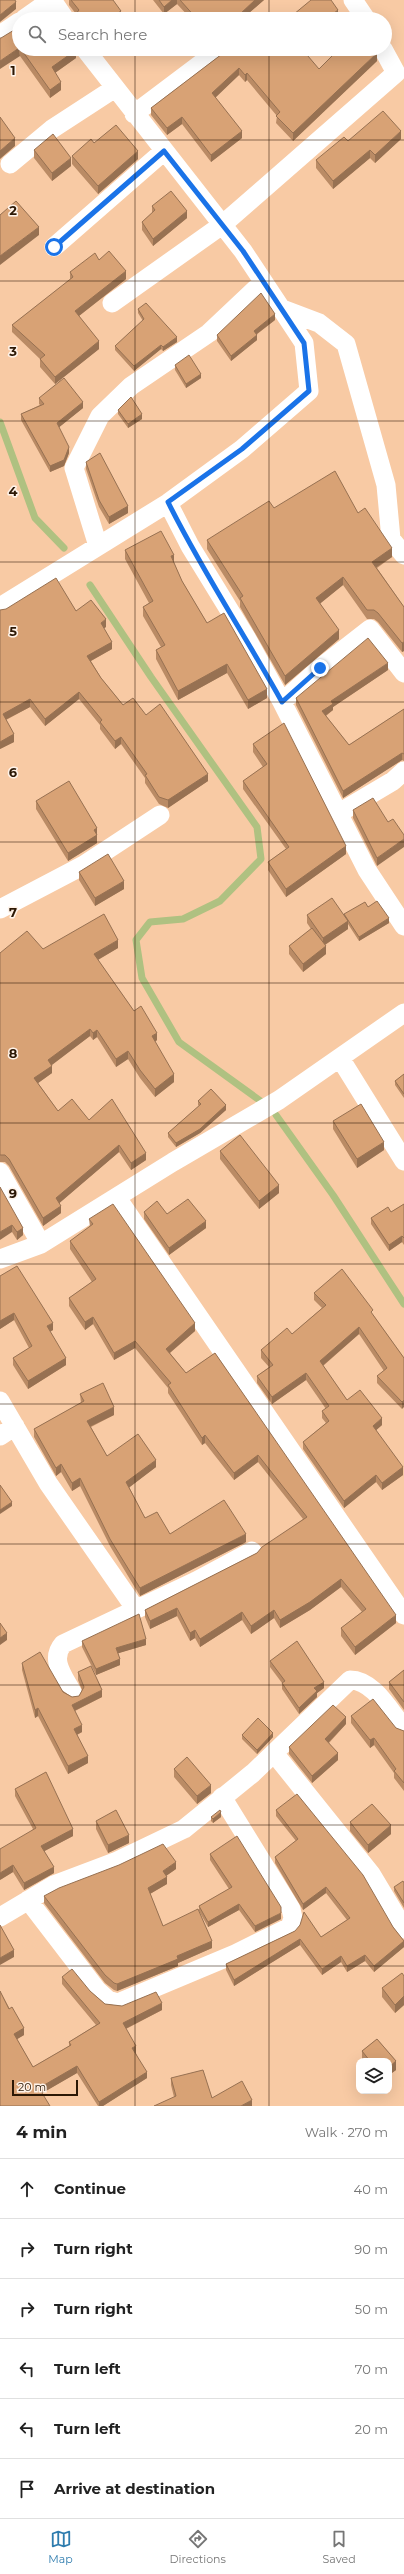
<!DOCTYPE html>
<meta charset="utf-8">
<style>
body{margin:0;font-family:Montserrat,sans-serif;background:#f2f2f2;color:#222}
.controls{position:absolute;right:12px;bottom:12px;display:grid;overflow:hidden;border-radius:8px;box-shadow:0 4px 16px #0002}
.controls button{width:36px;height:36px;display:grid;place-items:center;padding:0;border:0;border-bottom:1px solid #e0e0e0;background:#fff;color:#222;font:20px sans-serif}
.scale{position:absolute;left:12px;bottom:10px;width:66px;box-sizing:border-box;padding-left:4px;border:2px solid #2c1805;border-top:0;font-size:11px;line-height:14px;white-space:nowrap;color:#2c1805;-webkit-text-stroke:3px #fff3e9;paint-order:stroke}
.stop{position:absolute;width:12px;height:12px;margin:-9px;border:3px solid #1a73e8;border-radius:50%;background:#fff}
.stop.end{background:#1a73e8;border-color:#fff;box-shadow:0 1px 4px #0008}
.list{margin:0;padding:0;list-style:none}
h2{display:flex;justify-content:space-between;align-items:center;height:52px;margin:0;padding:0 16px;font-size:17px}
h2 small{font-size:13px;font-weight:400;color:#767676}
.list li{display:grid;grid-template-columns:26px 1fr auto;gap:12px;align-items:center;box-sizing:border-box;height:60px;padding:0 16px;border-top:1px solid #e0e0e0}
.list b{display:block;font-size:15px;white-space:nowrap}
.list em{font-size:13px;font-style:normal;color:#767676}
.icon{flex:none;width:22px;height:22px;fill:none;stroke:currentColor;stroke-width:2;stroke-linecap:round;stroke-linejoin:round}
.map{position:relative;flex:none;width:404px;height:2106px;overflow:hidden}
.search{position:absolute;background:#fff;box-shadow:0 4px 16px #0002;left:12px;right:12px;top:12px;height:44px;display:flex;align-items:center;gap:10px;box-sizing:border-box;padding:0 14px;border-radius:22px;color:#767676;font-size:15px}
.sheet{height:412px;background:#fff}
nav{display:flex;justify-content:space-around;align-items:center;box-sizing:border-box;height:56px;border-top:1px solid #e0e0e0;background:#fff;font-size:11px;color:#767676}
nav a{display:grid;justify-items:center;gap:2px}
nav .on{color:#2e7cae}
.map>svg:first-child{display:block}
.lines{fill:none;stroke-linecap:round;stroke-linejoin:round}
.stream{stroke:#afc181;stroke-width:7}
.minor{stroke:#fff;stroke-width:19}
.wall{fill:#ba8b65}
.shaded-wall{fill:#977152}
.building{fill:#d8a275;stroke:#977152}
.route{stroke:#1a73e8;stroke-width:5}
.grid{fill:none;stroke:#2c1805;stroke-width:1;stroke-opacity:0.55}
.grid-label{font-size:13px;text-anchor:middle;font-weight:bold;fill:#2c1805;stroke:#fff3e9;stroke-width:3;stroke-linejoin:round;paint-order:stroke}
</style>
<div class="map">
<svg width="404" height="2106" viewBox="0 0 404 2106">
<rect width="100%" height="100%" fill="#f8caa4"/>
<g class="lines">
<path class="stream" d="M0,422L35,518L64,548
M90,585L151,677L257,827L261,859L220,901L183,919L150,922L136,940L142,978L179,1042L262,1102
M276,1115L333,1195L404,1304"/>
<path class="minor" d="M52,0L65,19
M353,0L366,19
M24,19L51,0
M0,35L19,22
M134,114L215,53
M10,164L52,129L115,88
M54,247L164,151
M112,303L222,225L396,73L383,49
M282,309L319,323L346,344L386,485L391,539L404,555
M168,503L190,546L247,639L282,702L367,870L404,926
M98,546L74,468L100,416L131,386L209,333L263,282
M0,607L168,503L242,449L309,391L304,343L243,251L85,49
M282,702L320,668L370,629L404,673
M339,813L393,781L404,771
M0,909L84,865L160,815
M340,1058L404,1161
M0,1172L41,1244
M117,1198L404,1615
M0,1259L41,1244L173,1162L279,1100L404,1013
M0,1401L48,1483L135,1608
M0,1436L15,1426
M73,1694C65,1678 49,1660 63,1644L196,1581L252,1551
M274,1753L371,1874L404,1929
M28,1900L97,1990L108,2000L118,2003L235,1954L290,1927L293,1918L291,1909L222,1797
M0,1917L54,1885L115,1862L184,1829L253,1773L350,1680C374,1680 390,1712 404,1728"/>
</g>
<path class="wall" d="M69,0H113L121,19L76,14L69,5Z
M153,0H264L243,18L244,19H191L177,4L164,14Z
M19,49H75L76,58L55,73L61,90L50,98L20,56Z
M222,54L319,69L377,61L293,141L276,123L277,116L247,80L245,82L239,75L215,97L242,138L211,162L182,124L167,135L151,115V108Z
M401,139L375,163L370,158L333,189L316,168V160L348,141Z
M34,150L71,166L52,181L34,158Z
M72,156L138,159L98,194L72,164Z
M152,206L187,218L153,246L142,230V222L152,213Z
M99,260L126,279L79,316L99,349L55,384L40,367V359L12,332V325L70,280V272Z
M138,309L177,342L163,351L161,349L134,371L115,350V346L143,321L138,313Z
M275,320L256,335L257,340L231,361L217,341V335Z
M175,365L201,378L186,388L175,370Z
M39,398L83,408L59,427L69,453L64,466L50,472L21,420V414L40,405L39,404Z
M118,410L142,419L128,428L118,414Z
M86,462L128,513L109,524L99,507L86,469Z
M274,508L358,513L392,557L377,568L404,607V651L402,652L378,622L374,619H367L343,585L320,603L339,639L285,685L240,607V601L207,549V540Z
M125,550L174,563L182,581L207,623L267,698L248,709L227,673L178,700L156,659V650L161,647L143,616V607L149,603L125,559Z
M0,610L76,611L106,627L104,628L112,649L91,661L101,678L123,705L146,715L208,781L168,808L159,804L145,783V778L121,744L115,749L100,729V725L79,699L45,726L30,707L6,720L14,742L0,749Z
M388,670L333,707V710L326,716L349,745L404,709V761L402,760L343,798L296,705V698Z
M253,744L346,854L286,897L268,870V862L286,849L243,789V781L263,767L253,752Z
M36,801L97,828V843L68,861L36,809Z
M353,810L388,822L377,866L353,818Z
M79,872L124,889L95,906L79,880Z
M368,907L389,923L359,941L348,924V929L325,945L326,954L303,972L289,954V946L311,929L307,923V915L344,916V914Z
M118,948L98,960L134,1011L157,1040L155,1042L174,1082L155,1097L140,1078L128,1059L116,1067L97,1037L93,1040L90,1036L51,1065L52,1073L38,1083L58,1111L89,1120L146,1160L131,1170L119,1152L59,1203L61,1213L43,1226L9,1166L5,1162H0V953L43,949Z
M404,1074V1098L395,1085V1081Z
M198,1101L226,1110L200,1133L176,1147L168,1137V1133L199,1106L198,1105Z
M333,1121L384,1150L357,1168L333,1129Z
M220,1151L279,1193L259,1209L220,1159Z
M0,1187L23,1235L17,1240L12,1232Z
M404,1204V1245L402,1242L389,1251L371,1224V1218L391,1212Z
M144,1212L167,1214L206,1228L169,1255L144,1219Z
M89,1219L195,1331L170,1353L186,1373L215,1353L396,1623L355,1655L341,1636V1628L362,1612L341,1587L310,1610L280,1628L274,1618L251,1634L242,1620L200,1647L195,1638L190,1641L177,1616L150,1629L145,1617V1610L257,1553L303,1519L258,1462L234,1480L205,1443L202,1445L168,1393V1388L135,1348L114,1360L93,1324L85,1330L69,1306V1298L92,1282L70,1249V1241L90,1227Z
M0,1276L53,1330L50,1332L66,1365L28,1389L13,1365V1358L29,1348L14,1320L0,1329Z
M314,1293L373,1315L404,1358L402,1409L377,1383V1376L384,1371L359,1334L323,1366L347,1400L382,1425L376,1430L403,1475L382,1490L376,1482L344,1508L303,1449V1442L326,1423L322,1418V1411L326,1409L306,1380L272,1404L257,1383V1376L269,1367L261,1358V1350L292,1334L322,1308L314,1300Z
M80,1394L114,1415L91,1427L107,1456L156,1467L129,1487L145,1518L170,1534L246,1542L140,1596L110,1546L80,1486L72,1491L61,1472L56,1476L34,1437V1429L81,1403Z
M82,1641L146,1645L118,1653L120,1665L96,1675L82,1647Z
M270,1661L324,1688L317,1693V1697L299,1714L282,1689V1683L270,1667Z
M22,1663L72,1697L79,1696L82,1690L78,1680V1672L102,1697L75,1711L82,1732L77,1735L88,1763L68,1774L38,1716L35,1718L22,1670Z
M404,1670V1710L389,1689V1682Z
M351,1716L396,1728L404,1731V1791L394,1778V1773L374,1745L370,1748L351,1723Z
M346,1724L329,1743L338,1760L312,1783L289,1754V1747Z
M242,1735L273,1737L257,1754L242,1739Z
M174,1769L211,1793L197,1804L174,1777Z
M15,1789L73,1836L44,1851L54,1873L24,1890L13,1872L0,1880L33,1829L15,1796Z
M276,1810L393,1927L404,1941V1947L374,1972L365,1961L347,1972L341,1962L322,1975L300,1945L234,1986L226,1970V1964L295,1931L321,1937L347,1920L326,1893L303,1910L275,1863V1857L296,1841L276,1816Z
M211,1817H221L213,1823L211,1821Z
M96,1821L129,1843L108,1853L96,1829Z
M350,1822L391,1834L368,1853L350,1831Z
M210,1854L281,1919L255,1932L239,1910L208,1927L199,1911V1906L229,1889L210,1860Z
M176,1869L166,1876L167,1884L150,1894L163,1926L212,1948L178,1963V1966L117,1991L114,1990L105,1983L44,1903V1896Z
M404,1883V1908L394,1891V1887Z
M404,1976V2005L395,2013L382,1997V1988Z
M62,1977L90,1991L105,2004L122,2006L162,2010L126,2029L136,2053L147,2078L103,2106H98L77,2073L42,2093L0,2106V1991L24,2035L17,2039L33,2067L69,2046V2042L96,2025L62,1984Z
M377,2039L396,2061V2070L389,2075V2061H363L362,2059V2051Z
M171,2078L212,2098L252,2106L174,2097L171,2085Z"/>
<path class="shaded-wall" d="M172,0H177V4L164,14V7Z
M255,0H264L242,19L240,14Z
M16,2V9L0,22V15Z
M338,10V18L337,19H326Z
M121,11V19H109Z
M19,48L20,56L0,69V61Z
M76,50V58L52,75V67Z
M377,53V61L293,141V133Z
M239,68V75L212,101V93Z
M247,73V80L245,82V75Z
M61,82V90L50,98V90Z
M182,117V124L167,135V128Z
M242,131V138L211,162V155Z
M401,131V139L375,163V155Z
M15,138V146L0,159V151Z
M370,150V158L333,189V181Z
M138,151V159L98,194V186Z
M71,158V166L52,181V173Z
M187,211V218L153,246V239Z
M39,227V235L0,265V256Z
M126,271V279L75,319V311Z
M275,314V320L254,336V331Z
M257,335V340L231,361V356Z
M177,337V342L163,351V347Z
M99,341V349L55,384V377Z
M161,345V349L134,371V366Z
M201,374V378L186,388V384Z
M83,402V408L57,429V423Z
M142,414V419L128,428V424Z
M69,447V453L64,466L50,472V466Z
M128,506V513L109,524V517Z
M392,548V557L372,570V562Z
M174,555V563L171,556Z
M343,577V585L316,607V598Z
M106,619V627L101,630V623Z
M339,630V639L285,685V676Z
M112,642V649L87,663V656Z
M404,642V651L402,652V643Z
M388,663V670L333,707V710L322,718V711L331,701Z
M227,664V673L178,700V691Z
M267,689V698L248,709V700Z
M79,692V699L45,726V719Z
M30,699V707L3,721V714Z
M14,734V742L0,749V742Z
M121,737V744L115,749V741Z
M402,753V760L343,798V791Z
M208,774V781L168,808V800Z
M97,828V843L68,861V853L94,830Z
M404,839V847L377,866V858Z
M346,846V854L286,897V889Z
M124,881V889L95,906V898Z
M389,918V923L359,941V937Z
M348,921V929L323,946V938Z
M118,940V948L94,962V954Z
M326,946V954L303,972V964Z
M90,1029V1036L48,1068V1060Z
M97,1030V1037L93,1040V1033Z
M157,1033V1040L152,1044V1036Z
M128,1051V1059L116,1067V1059Z
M52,1066V1073L34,1086V1078Z
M174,1074V1082L155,1097V1089Z
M226,1105V1110L200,1133L176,1147V1143Z
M384,1142V1150L357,1168V1159Z
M119,1145V1152L56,1206V1198Z
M146,1153V1160L131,1170V1163Z
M279,1185V1193L259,1209V1201Z
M61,1206V1213L43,1226V1218Z
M206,1221V1228L169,1255V1248Z
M12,1225V1232L0,1240V1232Z
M23,1228V1235L17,1240V1232Z
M402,1236V1242L389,1251V1245Z
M14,1313V1320L0,1329V1321Z
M93,1317V1324L85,1330V1322Z
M53,1323V1330L47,1333V1326Z
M195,1323V1331L166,1356V1349Z
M359,1327V1334L320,1368V1361Z
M135,1341V1348L114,1360V1353Z
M66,1358V1365L28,1389V1381Z
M306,1373V1380L272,1404V1397Z
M404,1400V1407L402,1409V1402Z
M114,1407V1415L87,1428V1421Z
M382,1418V1425L373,1433V1426Z
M205,1435V1443L202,1445V1438Z
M258,1455V1462L234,1480V1473Z
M156,1460V1467L126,1490V1482Z
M61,1464V1472L56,1476V1468Z
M403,1467V1475L382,1490V1483Z
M376,1475V1482L344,1508V1501Z
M80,1478V1486L72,1491V1483Z
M12,1502V1506L0,1514V1510Z
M246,1534V1542L140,1596V1588Z
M341,1579V1587L310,1610L280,1628V1620Z
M177,1608V1616L150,1629V1621Z
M274,1610V1618L251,1634V1626Z
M242,1612V1620L200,1647V1639Z
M396,1615V1623L355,1655V1647Z
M195,1630V1638L190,1641V1633Z
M7,1633V1640L0,1645V1638Z
M146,1639V1645L116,1654V1648Z
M120,1659V1665L96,1675V1669Z
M324,1682V1688L317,1693V1697L299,1714V1708L314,1688Z
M102,1690V1697L72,1712V1705Z
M38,1708V1716L35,1718V1710Z
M346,1717V1724L325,1746V1739Z
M82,1725V1732L74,1736V1729Z
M273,1733V1737L257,1754V1750Z
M374,1738V1745L370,1748V1740Z
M338,1753V1760L312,1783V1776Z
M88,1756V1763L68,1774V1766Z
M211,1785V1793L197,1804V1796Z
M221,1812V1817L213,1823V1819Z
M391,1825V1834L368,1853V1845Z
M73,1829V1836L41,1853V1846Z
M129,1835V1843L108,1853V1845Z
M176,1862V1869L163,1878V1871Z
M13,1865V1872L0,1880V1873Z
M54,1867V1873L24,1890V1883Z
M167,1877V1884L148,1895V1888Z
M326,1887V1893L303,1910V1904Z
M239,1904V1910L208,1927V1922Z
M281,1913V1919L255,1932V1926Z
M300,1939V1945L234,1986V1980Z
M212,1941V1948L178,1963V1966L117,1991V1984L177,1956Z
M404,1941V1947L374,1972V1966Z
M14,1950V1957L0,1965V1958Z
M365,1955V1961L347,1972V1966Z
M341,1956V1962L322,1975V1969Z
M404,1996V2005L395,2013V2005Z
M162,2003V2010L123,2030V2023Z
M24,2028V2035L14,2041V2034Z
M136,2046V2053L132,2055V2048Z
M396,2061V2070L389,2075V2067Z
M77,2066V2073L39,2095V2088Z
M147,2072V2078L103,2106H99V2102Z
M252,2100V2106H241Z"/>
<path class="building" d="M0,0H15L16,2L0,15Z
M71,0H113L121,11L109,19H72L79,10Z
M159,0H172L164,7Z
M180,0H255L240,14L244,19H197Z
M311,0H331L338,10L326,19H288Z
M19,27V48L0,61V38H1Z
M21,49H75L76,50L52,67L61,82L50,90Z
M224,49H302L319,69L339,49H373L377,53L293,133L276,116L280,112L247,73L245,75L239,68L212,93L242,131L211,155L182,117L167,128L151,108L222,54Z
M383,111L401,131L375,155L370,150L333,181L316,160L344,137L348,141Z
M0,117L15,138L0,151Z
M116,125L138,151L98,186L72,156L91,139L94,143Z
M53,134L71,158L52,173L34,150Z
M171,191L187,211L153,239L142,222L155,210L152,206Z
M16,201L39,227L0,256V215Z
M109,251L126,271L75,311L99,341L55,377L40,359L45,355L12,325L73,277L70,272L95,253L99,260Z
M261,293L275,314L254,331L257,335L231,356L217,335Z
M146,303L177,337L163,347L161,345L134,366L115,346L144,319L138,309Z
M189,355L201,374L186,384L175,365Z
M64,378L83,402L57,423L69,447L64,460L50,466L21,414L44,404L39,398Z
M131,397L142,414L128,424L118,410Z
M100,453L128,506L109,517L99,500L86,462Z
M335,471L358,513L365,508L392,548L372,562L404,607V642L402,643L378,613L374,610H367L343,577L316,598L339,630L285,676L240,598L243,596L207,540L269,501L274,508Z
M161,531L174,555L171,556L182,581L207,623L224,613L267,689L248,700L227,664L178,691L156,650L165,645L143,607L153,601L125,550Z
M56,578L76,611L91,600L106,619L101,623L112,642L87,656L101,678L123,705L133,698L146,715L160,704L208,774L168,800L159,797L145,775L147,774L121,737L115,741L100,722L102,720L79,692L45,719L30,699L3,714L14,734L0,742V610L6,609Z
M368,638L388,663L331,701L333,704L322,711L349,745L404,709V754L402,753L343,791L296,698Z
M284,723L346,846L286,889L268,862L289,847L243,781L267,764L253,744Z
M69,781L97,828L94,830L97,835L68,853L36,801Z
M373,798L388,822L393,819L404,835V839L377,858L353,810Z
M108,854L124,881L95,898L79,872Z
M332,898L348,921L323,938L307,915Z
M377,901L389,918L359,937L344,914L365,902L368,907Z
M104,914L118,940L94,954L134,1011L141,1006L157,1033L152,1036L174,1074L155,1089L140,1070L128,1051L116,1059L97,1030L93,1033L90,1029L48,1060L52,1066L34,1078L58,1111L72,1099L89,1120L112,1099L146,1153L131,1163L119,1145L56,1198L61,1206L43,1218L9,1159L5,1155H0V953L27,931L43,949Z
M312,928L326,946L303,964L289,946Z
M404,1074V1094L395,1081Z
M211,1089L226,1105L200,1129L176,1143L168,1133L201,1104L198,1101Z
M361,1104L384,1142L357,1159L333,1121Z
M240,1135L279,1185L259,1201L220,1151Z
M0,1187L23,1228L17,1232L12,1225L0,1232Z
M188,1199L206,1221L169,1248L144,1212L157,1201L167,1214Z
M113,1204L195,1323L166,1349L186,1373L215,1353L396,1615L355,1647L341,1628L366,1609L341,1579L310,1602L280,1620L274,1610L251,1626L242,1612L200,1639L195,1630L190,1633L177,1608L150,1621L145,1610L257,1553L262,1547L307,1517L258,1455L234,1473L205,1435L202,1438L168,1385L171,1383L135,1341L114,1353L93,1317L85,1322L69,1298L96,1279L70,1241L93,1224L89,1219Z
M404,1204V1238L402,1236L389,1245L371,1218L388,1207L391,1212Z
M17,1266L53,1323L47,1326L66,1358L28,1381L13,1358L32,1346L14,1313L0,1321V1276Z
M342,1269L373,1310L371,1312L404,1358V1400L402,1402L377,1376L387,1368L359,1327L320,1361L347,1400L360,1390L382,1418L373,1426L403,1467L382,1483L376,1475L344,1501L303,1442L329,1421L322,1411L329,1406L306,1373L272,1397L257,1376L273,1365L261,1350L287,1328L292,1334L326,1305L314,1293Z
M103,1383L114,1407L87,1421L107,1456L138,1434L156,1460L126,1482L145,1518L157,1512L170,1534L224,1500L246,1534L140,1588L110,1539L80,1478L72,1483L61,1464L56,1468L34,1429L84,1401L80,1394Z
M0,1485L12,1502L0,1510Z
M139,1614L146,1639L116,1648L120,1659L96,1669L82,1641Z
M0,1623L7,1633L0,1638Z
M297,1641L324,1682L314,1688L317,1691L299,1708L282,1683L285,1681L270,1661Z
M40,1652L63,1692L72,1697L79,1696L84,1687L78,1672L91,1666L102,1690L72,1705L82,1725L74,1729L88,1756L68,1766L38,1708L35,1710L22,1663Z
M404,1670V1702L389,1682Z
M373,1699L396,1728L404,1731V1783L394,1771L396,1769L374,1738L370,1740L351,1716Z
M333,1705L346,1717L325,1739L338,1753L312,1776L289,1747Z
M258,1718L273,1733L257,1750L242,1735Z
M187,1757L211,1785L197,1796L174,1769Z
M46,1772L73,1829L41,1846L54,1867L24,1883L13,1865L0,1873V1849L36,1828L15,1789Z
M297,1794L363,1875L393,1927L404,1941L374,1966L365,1955L347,1966L341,1956L322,1969L300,1939L234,1980L226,1964L295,1931L300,1925L304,1912L321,1937L350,1918L326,1887L303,1904L275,1857L298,1839L276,1810Z
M372,1804L391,1825L368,1845L350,1822Z
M116,1810L129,1835L108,1845L96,1821Z
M220,1810L221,1812L213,1819L211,1817Z
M237,1836L281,1907V1913L255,1926L239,1904L208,1922L199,1906L232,1887L210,1854Z
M163,1844L176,1862L163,1871L167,1877L148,1888L163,1926L198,1909L212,1941L177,1956L178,1959L117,1984L114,1983L105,1975L44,1896L59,1888L119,1865Z
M403,1881L404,1883V1903L394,1887Z
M0,1925L14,1950L0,1958Z
M72,1969L90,1991L105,2004L122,2006L156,1992L162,2003L123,2023L136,2046L132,2048L147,2072L99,2102L77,2066L39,2088L50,2106H0V1991L9,2009L12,2007L24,2028L14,2034L33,2067L71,2045L69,2042L100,2023L62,1977Z
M402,1973L404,1976V1996L395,2005L382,1988Z
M377,2039L396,2061L389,2067V2061H370L362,2051Z
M203,2070L212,2098L242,2081L252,2100L241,2106H154L176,2096L171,2078Z"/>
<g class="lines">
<path class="route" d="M54,247L164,151L243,251L304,343L309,391L242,449L168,502C202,571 245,635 282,702L320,668"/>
</g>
<path class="grid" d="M135,0V19M269,0V19M135,49V2106M269,49V2106M0,140H404M0,281H404M0,421H404M0,562H404M0,702H404M0,842H404M0,983H404M0,1123H404M0,1264H404M0,1404H404M0,1544H404M0,1685H404M0,1825H404M0,1966H404"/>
<g class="grid-label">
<text x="13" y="75">1</text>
<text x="13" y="215">2</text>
<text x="13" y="356">3</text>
<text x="13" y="496">4</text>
<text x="13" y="636">5</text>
<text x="13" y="777">6</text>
<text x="13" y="917">7</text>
<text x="13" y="1058">8</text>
<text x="13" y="1198">9</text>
</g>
</svg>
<div class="controls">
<button><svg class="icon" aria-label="layers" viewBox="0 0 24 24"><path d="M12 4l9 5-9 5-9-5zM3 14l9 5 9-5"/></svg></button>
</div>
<div class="scale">20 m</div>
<div class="stop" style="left:54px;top:247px"></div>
<div class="stop end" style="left:320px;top:668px"></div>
<div class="search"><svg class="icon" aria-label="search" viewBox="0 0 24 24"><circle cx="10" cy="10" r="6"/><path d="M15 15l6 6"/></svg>Search here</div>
</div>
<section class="sheet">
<h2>4 min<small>Walk · 270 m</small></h2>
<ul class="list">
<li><svg class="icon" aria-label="ahead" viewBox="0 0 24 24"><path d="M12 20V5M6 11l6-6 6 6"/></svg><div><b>Continue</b></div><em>40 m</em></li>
<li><svg class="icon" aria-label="right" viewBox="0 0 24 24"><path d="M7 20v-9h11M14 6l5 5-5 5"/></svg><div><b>Turn right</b></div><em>90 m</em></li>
<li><svg class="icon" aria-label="right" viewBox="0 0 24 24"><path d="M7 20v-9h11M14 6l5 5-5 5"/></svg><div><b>Turn right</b></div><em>50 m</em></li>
<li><svg class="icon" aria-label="left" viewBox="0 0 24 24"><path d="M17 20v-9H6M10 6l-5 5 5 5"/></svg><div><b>Turn left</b></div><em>70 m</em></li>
<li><svg class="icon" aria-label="left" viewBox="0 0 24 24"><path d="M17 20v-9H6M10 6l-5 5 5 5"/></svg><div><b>Turn left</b></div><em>20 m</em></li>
<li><svg class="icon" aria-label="arrive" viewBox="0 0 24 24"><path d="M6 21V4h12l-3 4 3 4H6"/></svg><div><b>Arrive at destination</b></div></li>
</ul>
</section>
<nav>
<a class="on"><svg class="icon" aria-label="map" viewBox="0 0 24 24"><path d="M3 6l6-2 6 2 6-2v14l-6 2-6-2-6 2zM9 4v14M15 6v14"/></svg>Map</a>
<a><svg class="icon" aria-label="directions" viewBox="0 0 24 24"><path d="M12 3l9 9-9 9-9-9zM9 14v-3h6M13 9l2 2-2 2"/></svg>Directions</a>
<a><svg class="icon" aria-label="saved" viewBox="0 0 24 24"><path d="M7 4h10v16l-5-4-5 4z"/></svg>Saved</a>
</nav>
